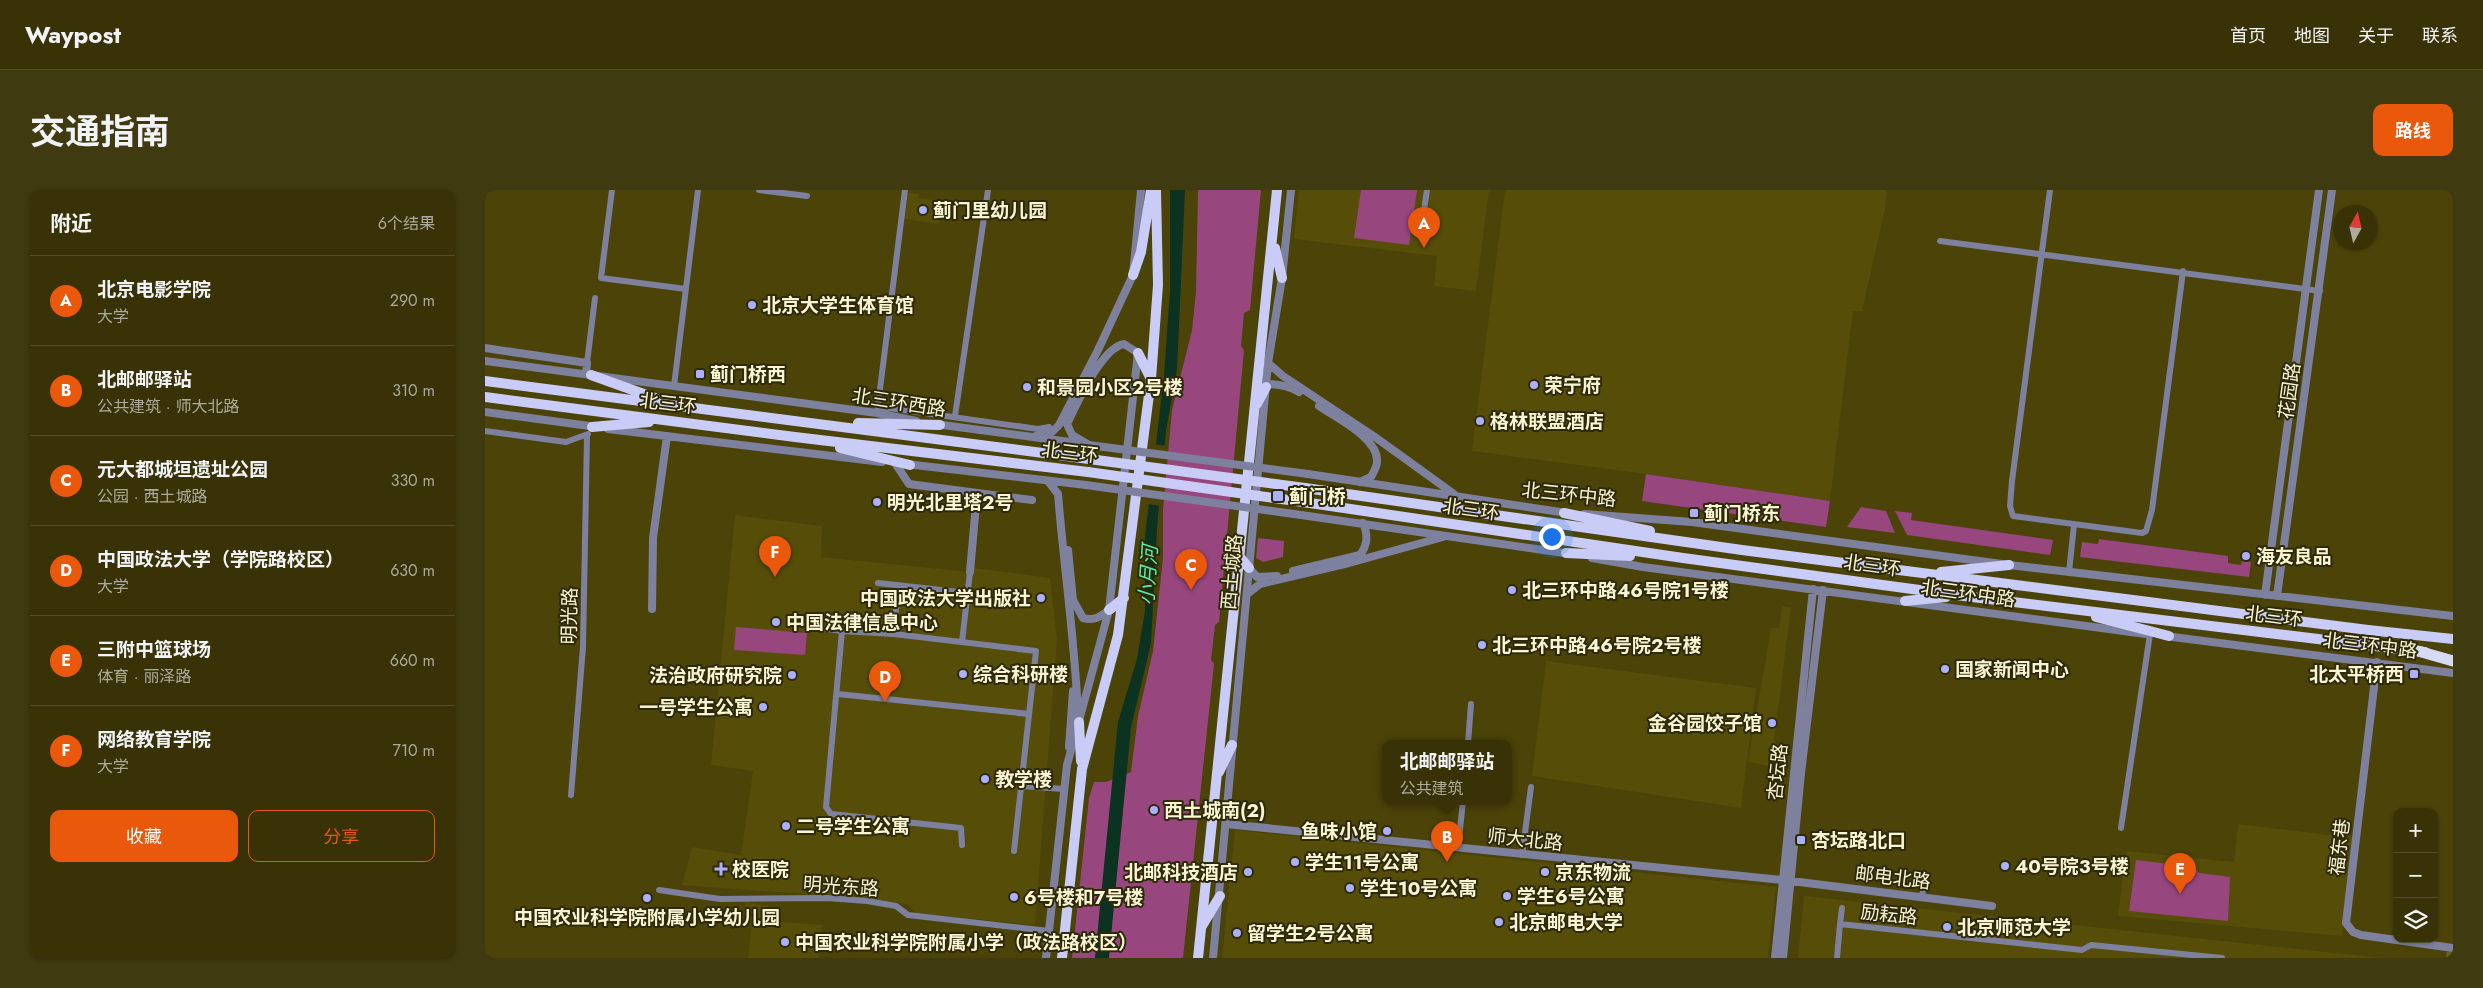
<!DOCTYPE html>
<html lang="zh">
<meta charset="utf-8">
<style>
body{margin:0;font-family:Jost,"Noto Sans SC",sans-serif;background:#3f3a10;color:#f1f3f6}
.controls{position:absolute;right:15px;bottom:15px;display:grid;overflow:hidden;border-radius:10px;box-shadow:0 1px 4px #0004}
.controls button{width:45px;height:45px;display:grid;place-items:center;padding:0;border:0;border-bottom:1px solid #524d28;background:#383206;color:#f1f3f6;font:25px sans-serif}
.compass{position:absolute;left:1848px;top:15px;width:45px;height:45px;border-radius:50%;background:#383206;box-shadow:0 1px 4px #0004;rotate:8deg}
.you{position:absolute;left:1066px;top:346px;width:18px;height:18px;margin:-12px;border:4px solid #fff;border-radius:50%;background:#1a73e8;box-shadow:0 0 0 8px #1a73e833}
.badge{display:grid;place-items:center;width:32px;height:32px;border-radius:50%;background:#ea580c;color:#fff;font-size:16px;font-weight:700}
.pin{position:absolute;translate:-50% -41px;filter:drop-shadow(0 1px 2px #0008)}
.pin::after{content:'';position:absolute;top:26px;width:18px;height:15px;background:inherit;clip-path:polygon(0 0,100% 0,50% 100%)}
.popup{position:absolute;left:897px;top:550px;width:130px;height:65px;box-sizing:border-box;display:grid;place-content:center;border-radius:10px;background:#383206;filter:drop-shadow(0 1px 4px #0005);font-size:16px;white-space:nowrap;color:#abaa9b}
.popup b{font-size:19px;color:#f1f3f6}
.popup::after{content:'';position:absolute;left:50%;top:100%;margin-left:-10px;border:10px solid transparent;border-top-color:#383206}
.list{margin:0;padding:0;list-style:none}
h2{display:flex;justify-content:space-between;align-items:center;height:65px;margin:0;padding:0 20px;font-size:21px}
h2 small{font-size:16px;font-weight:400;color:#abaa9b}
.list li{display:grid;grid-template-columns:32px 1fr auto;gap:15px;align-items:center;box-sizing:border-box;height:90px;padding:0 20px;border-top:1px solid #524d28}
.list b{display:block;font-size:19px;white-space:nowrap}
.list p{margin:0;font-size:16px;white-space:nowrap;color:#abaa9b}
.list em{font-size:16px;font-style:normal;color:#abaa9b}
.actions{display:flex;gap:10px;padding:15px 20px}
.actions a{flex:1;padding:11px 0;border:1px solid #ea580c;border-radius:10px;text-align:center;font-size:18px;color:#ea580c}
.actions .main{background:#ea580c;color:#fff}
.icon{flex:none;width:28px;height:28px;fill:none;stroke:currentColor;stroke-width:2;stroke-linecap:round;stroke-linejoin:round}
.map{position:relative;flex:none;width:1968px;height:768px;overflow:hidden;border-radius:10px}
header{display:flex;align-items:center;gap:30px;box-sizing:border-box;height:70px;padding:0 25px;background:#383206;border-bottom:1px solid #524d28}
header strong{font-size:24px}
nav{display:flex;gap:28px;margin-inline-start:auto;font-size:18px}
.intro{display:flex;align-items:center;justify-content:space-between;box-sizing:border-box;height:120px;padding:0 30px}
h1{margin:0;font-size:35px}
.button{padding:12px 22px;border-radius:10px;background:#ea580c;color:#fff;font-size:18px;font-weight:700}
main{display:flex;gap:30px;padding:0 30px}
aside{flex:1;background:#383206;border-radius:10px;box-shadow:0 1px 4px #0004}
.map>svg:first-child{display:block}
.built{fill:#564d09}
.green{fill:#97467e}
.water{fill:#0c3221}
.pier{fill:#4b4308}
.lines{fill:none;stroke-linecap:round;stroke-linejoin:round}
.minor-tunnel{stroke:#655e26;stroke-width:6;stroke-dasharray:6 3;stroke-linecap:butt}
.minor{stroke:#7e819d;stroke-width:6}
.tertiary{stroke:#7e819d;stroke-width:8}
.trunk{stroke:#c8ccf6;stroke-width:10}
.motorway{stroke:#d7daf5;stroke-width:11}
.tertiary-bridge{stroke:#7e819d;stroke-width:8}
.trunk-bridge{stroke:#c8ccf6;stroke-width:10}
.poi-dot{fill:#aab0fb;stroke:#2e290b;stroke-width:2}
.labels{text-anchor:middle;stroke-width:4;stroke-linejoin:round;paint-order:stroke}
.poi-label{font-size:19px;font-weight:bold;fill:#f9f4d1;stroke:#2e290b;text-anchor:start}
.street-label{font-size:19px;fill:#f9f4d1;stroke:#2e290b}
.water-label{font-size:20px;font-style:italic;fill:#54efab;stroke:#2e290b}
</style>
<header>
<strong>Waypost</strong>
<nav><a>首页</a><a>地图</a><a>关于</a><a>联系</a></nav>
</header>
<div class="intro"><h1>交通指南</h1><a class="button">路线</a></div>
<main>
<aside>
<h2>附近<small>6个结果</small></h2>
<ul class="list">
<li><span class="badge">A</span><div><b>北京电影学院</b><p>大学</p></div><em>290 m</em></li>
<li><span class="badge">B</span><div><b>北邮邮驿站</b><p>公共建筑 · 师大北路</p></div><em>310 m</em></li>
<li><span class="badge">C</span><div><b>元大都城垣遗址公园</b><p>公园 · 西土城路</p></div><em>330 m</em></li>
<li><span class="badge">D</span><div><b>中国政法大学（学院路校区）</b><p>大学</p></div><em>630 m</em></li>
<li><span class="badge">E</span><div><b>三附中篮球场</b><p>体育 · 丽泽路</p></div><em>660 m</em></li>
<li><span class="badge">F</span><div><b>网络教育学院</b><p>大学</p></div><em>710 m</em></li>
</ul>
<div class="actions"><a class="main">收藏</a><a>分享</a></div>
</aside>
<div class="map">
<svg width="1968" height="768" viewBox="0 0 1968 768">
<rect width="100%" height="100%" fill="#4b4308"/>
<path class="built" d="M814,0H1004L991,101L949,96L952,66L809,49Z
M1020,0H1402L1400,19L1377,121H1368L1345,311L1161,284L987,261Z
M423,3L433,4V8L457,11L454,34L419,29Z
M250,325L337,336L336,367L485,382L490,378L565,388L572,449L550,735L431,723L422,714L384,709L197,695L207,657L256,665L268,581L226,575Z
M1297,416L1306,417L1286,576L1263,572L1286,438H1294Z
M1061,471L1271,498L1256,618L1047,586Z
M1753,634L1869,648L1857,746L1633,726L1641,661L1749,672Z
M750,640L1291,697L1283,768H737Z
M1319,706L1896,768H1313Z
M260,712L284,716L283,725H285V731L337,735L334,768H263L267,731L259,725Z"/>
<path class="green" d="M713,0H776L765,120L759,123L756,156L759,160L734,432L730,435L726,470L729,474L698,768H587L604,608L609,592H621L646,582L653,526L668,461L678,368V320L687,220L707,140L711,102Z
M876,0H932L924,55L869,48Z
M1161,284L1345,311L1341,337L1157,311Z
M1376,317L1401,321L1410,343L1362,337Z
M1410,321L1427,323L1426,330L1568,350L1565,365L1422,345Z
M773,348L799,351L798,367L778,372L771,368Z
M1614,349L1743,366V373L1756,375L1757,371L1766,372L1764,387L1595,367L1597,352L1613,354Z
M251,437L322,443L320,465L249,460Z
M1651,670L1709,677L1714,683L1745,687L1743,731L1644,721Z"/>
<path class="water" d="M685,0H700L692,180L681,240L672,338L666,453L646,537L624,768H610L633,532L652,469L660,421V347L679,186L685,101Z"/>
<path class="pier" d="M669,254L682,256L676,316L662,314Z"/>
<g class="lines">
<path class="minor-tunnel" d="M1964,768L1965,758"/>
<path class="minor" d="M127,0L116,88L201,99
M274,0L322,6
M420,0L392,223L404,218L553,239L564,237
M1565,0L1527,291L1525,316L1528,326L1657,343L1661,341L1667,320L1698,81
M935,46L942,0
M1455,51L1835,101
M102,173L110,108
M189,196L213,0
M470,226L503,0
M0,241L81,252L103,244
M1584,382L1589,335
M393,393L483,403
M335,438L357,441
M409,444L413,395
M477,452L485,382
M353,504L544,524
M983,553L986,514
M536,596L579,599
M86,605L98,457L102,246
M1636,638L1665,444
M477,655L476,638L346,624L341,617L357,441L409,444L551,461L529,661
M973,658L978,611
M1037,665L1046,597
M174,700L235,709L342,708L382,711L411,716L423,725L564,741
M1437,707L1440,684
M1355,734L1357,718
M1352,768L1355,734L1597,760L1606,755L1737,768"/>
<path class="tertiary" d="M0,158L102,173L101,184
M0,171L392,223L431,231
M783,173L798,186L890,247L969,304
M781,197L785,194C795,195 805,196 814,202
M834,216C851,228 894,248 892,272C892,277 888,283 886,287L875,292
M0,222L112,237
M450,234L600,254
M123,239L397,272
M551,246L567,242L574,235L613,160L648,85L656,0
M410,273L424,294L547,310
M421,274L601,295
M823,284L1082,323
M563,291L573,304C579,378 590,451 593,525
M1099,324L1207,332L1524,375L1968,426
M816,325L1086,364
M583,360L588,410L598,428C610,431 615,427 624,420
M1107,368L1158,377L1661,444
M764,378L772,387L792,386
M808,381L875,365C883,354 883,345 878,333
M485,382L492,303
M762,404L775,394L864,373L958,347
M1780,405L1834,0
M1792,406L1847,0
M167,419L168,348L182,246
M1680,446L1968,483
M1892,472L1861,733L1868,742L1876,745L1968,758
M584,557L588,501
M741,634L1298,690L1507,716
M561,768L582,575L624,420L653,163L639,154C616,158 592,214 582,234L587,245L604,255
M728,768L783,173L797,88L806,0
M1290,768L1328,399
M1298,768L1316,583L1338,400"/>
<path class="trunk" d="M790,58L797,88
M648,85L656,62L666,0
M653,163L666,189
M106,185L170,208
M0,191L604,269
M0,207L310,247L603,282
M772,214L781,197
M373,233L455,235
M107,237L164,232
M355,258L425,275
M820,298L1257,360L1883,440
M818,312L1198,368L1479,406L1940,462
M1079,323L1165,341
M1081,363L1145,366
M753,365L764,378
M1456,382L1524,375
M1420,411L1461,407
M624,420L639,408
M1611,427L1684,446
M594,532L596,571
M734,582L747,555
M717,736L735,706
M577,768L597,579L633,445L666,189L673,95L671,0
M713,768L792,0"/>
<path class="motorway" d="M1933,461L1968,471"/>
<path class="tertiary-bridge" d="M604,255L823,284
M601,295L816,325"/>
<path class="trunk-bridge" d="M604,269L820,298
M603,282L818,312
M1883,440L1968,449"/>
</g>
<g class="poi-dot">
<circle cx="438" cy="20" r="5"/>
<circle cx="267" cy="115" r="5"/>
<rect x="210" y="179" width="10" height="10" rx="2.5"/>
<circle cx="1049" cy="195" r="5"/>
<circle cx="542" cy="197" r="5"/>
<circle cx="995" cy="231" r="5"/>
<rect x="787" y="300" width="12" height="12" rx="2.5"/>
<circle cx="392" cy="312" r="5"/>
<rect x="1204" y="318" width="10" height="10" rx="2.5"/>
<circle cx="1761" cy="366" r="5"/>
<circle cx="1027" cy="400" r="5"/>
<circle cx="556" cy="408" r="5"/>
<circle cx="291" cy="432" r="5"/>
<circle cx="997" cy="455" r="5"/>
<circle cx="1460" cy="479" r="5"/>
<circle cx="478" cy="484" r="5"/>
<rect x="1924" y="479" width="10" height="10" rx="2.5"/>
<circle cx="307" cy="485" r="5"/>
<circle cx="278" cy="517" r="5"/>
<circle cx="1287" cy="533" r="5"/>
<circle cx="500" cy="589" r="5"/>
<circle cx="669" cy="620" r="5"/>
<circle cx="301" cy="636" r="5"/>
<circle cx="902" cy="641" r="5"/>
<rect x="1311" y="645" width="10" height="10" rx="2.5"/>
<circle cx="810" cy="672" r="5"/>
<circle cx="1520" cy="676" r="5"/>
<path d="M233.5 671.5h5v5h5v5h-5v5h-5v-5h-5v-5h5z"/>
<circle cx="763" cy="682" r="5"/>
<circle cx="1060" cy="682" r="5"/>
<circle cx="865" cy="698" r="5"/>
<circle cx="1022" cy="706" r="5"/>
<circle cx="529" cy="707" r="5"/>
<circle cx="162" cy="708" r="5"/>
<circle cx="1014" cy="732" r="5"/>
<circle cx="1462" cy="737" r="5"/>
<circle cx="752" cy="743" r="5"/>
<circle cx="300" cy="752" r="5"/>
</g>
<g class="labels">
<g class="poi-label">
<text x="448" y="27">蓟门里幼儿园</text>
<text x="277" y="122">北京大学生体育馆</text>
<text x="225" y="191">蓟门桥西</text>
<text x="1059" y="202">荣宁府</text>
<text x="552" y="204">和景园小区2号楼</text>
<text x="1005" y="238">格林联盟酒店</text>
<text x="804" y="313">蓟门桥</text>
<text x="402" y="319">明光北里塔2号</text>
<text x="1219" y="330">蓟门桥东</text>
<text x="1771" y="373">海友良品</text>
<text x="1037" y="407">北三环中路46号院1号楼</text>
<text x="546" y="415" text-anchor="end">中国政法大学出版社</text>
<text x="301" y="439">中国法律信息中心</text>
<text x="1007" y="462">北三环中路46号院2号楼</text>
<text x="1470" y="486">国家新闻中心</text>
<text x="488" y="491">综合科研楼</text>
<text x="1919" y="491" text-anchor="end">北太平桥西</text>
<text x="297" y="492" text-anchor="end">法治政府研究院</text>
<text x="268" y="524" text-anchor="end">一号学生公寓</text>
<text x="1277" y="540" text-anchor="end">金谷园饺子馆</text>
<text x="510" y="596">教学楼</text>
<text x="679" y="627">西土城南(2)</text>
<text x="311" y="643">二号学生公寓</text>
<text x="892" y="648" text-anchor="end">鱼味小馆</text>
<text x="1326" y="657">杏坛路北口</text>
<text x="820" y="679">学生11号公寓</text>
<text x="1530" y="683">40号院3号楼</text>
<text x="247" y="686">校医院</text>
<text x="753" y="689" text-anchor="end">北邮科技酒店</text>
<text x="1070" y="689">京东物流</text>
<text x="875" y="705">学生10号公寓</text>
<text x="1032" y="713">学生6号公寓</text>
<text x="539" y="714">6号楼和7号楼</text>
<text x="162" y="734" text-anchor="middle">中国农业科学院附属小学幼儿园</text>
<text x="1024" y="739">北京邮电大学</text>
<text x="1472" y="744">北京师范大学</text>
<text x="762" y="750">留学生2号公寓</text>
<text x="310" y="759">中国农业科学院附属小学（政法路校区）</text>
</g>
<g class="street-label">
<text transform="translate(1804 201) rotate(-82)" y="7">花园路</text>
<text transform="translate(414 212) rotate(9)" y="7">北三环西路</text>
<text transform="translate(183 213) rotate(7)" y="7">北三环</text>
<text transform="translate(585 262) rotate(7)" y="7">北三环</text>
<text transform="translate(1084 304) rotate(6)" y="7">北三环中路</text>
<text transform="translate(986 319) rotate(8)" y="7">北三环</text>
<text transform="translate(1387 375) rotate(8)" y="7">北三环</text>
<text transform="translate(746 382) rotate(-85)" y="7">西土城路</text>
<text transform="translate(1483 403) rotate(8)" y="7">北三环中路</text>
<text transform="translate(84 426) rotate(-89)" y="7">明光路</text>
<text transform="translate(1789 426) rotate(7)" y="7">北三环</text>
<text transform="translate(1885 455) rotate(7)" y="7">北三环中路</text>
<text transform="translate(1292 582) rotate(-84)" y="7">杏坛路</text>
<text transform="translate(1040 649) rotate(6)" y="7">师大北路</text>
<text transform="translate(1854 657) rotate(-83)" y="7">福东巷</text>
<text transform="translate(1408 687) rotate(7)" y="7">邮电北路</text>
<text transform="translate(356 696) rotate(4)" y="7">明光东路</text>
<text transform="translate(1404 724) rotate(6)" y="7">励耘路</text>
</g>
<g class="water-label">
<text transform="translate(663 385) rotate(-86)" y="7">小月河</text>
</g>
</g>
</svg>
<div class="controls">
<button>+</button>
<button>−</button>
<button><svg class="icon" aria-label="layers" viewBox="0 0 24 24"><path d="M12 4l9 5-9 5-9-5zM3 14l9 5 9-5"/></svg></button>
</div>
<svg class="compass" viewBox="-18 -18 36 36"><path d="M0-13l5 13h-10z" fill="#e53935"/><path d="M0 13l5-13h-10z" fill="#abaa9b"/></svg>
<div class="you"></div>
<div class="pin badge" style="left:939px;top:58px">A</div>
<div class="pin badge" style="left:962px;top:672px">B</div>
<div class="popup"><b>北邮邮驿站</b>公共建筑</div>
<div class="pin badge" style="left:706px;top:400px">C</div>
<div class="pin badge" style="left:400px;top:512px">D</div>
<div class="pin badge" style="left:1695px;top:704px">E</div>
<div class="pin badge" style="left:290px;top:387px">F</div>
</div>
</main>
